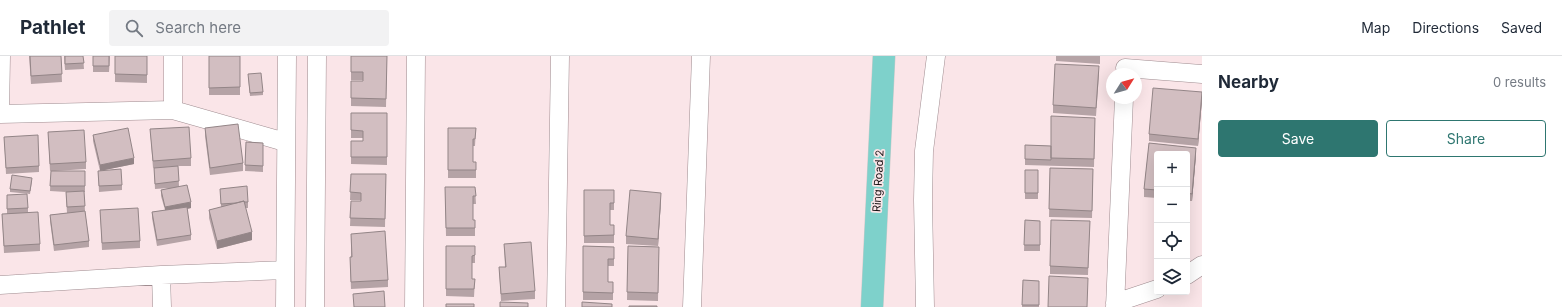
<!DOCTYPE html>
<meta charset="utf-8">
<style>
body{margin:0;font-family:Inter,sans-serif;background:#f2f2f3;color:#1f2937}
.controls{position:absolute;right:12px;bottom:12px;display:grid;overflow:hidden;border-radius:4px;box-shadow:0 4px 16px #0002}
.controls button{width:36px;height:36px;display:grid;place-items:center;padding:0;border:0;border-bottom:1px solid #e0e1e3;background:#fff;color:#1f2937;font:20px sans-serif}
.compass{position:absolute;left:1106px;top:12px;width:36px;height:36px;border-radius:50%;background:#fff;box-shadow:0 4px 16px #0002;rotate:53deg}
.list{margin:0;padding:0;list-style:none}
h2{display:flex;justify-content:space-between;align-items:center;height:52px;margin:0;padding:0 16px;font-size:17px}
h2 small{font-size:13px;font-weight:400;color:#747a83}
.actions{display:flex;gap:8px;padding:12px 16px}
.actions a{flex:1;padding:9px 0;border:1px solid #2e7670;border-radius:4px;text-align:center;font-size:14px;color:#2e7670}
.actions .main{background:#2e7670;color:#fff}
.icon{flex:none;width:22px;height:22px;fill:none;stroke:currentColor;stroke-width:2;stroke-linecap:round;stroke-linejoin:round}
.map{position:relative;flex:none;width:1202px;height:251px;overflow:hidden}
header{display:flex;align-items:center;gap:24px;box-sizing:border-box;height:56px;padding:0 20px;background:#fff;border-bottom:1px solid #e0e1e3}
header strong{font-size:19px}
nav{display:flex;gap:22px;margin-inline-start:auto;font-size:14px}
.search{width:280px;height:36px;background:#f2f2f3;display:flex;align-items:center;gap:10px;box-sizing:border-box;padding:0 14px;border-radius:4px;color:#747a83;font-size:15px}
main{display:flex}
aside{flex:1;background:#fff}
.map>svg:first-child{display:block}
.lines{fill:none;stroke-linecap:round;stroke-linejoin:round}
.minor-casing{stroke:#9f8c90;stroke-width:19}
.primary-casing{stroke:#cccbcb;stroke-width:23}
.minor{stroke:#fff;stroke-width:18}
.primary{stroke:#7ed1cb;stroke-width:22}
.wall{fill:#b5a3a6}
.shaded-wall{fill:#938587}
.building{fill:#d2bec1;stroke:#938587}
.labels{text-anchor:middle;stroke-width:3.5;stroke-linejoin:round;paint-order:stroke}
.street-label{font-size:11px;fill:#171112;stroke:#fae5e8}
</style>
<header>
<strong>Pathlet</strong>
<div class="search"><svg class="icon" aria-label="search" viewBox="0 0 24 24"><circle cx="10" cy="10" r="6"/><path d="M15 15l6 6"/></svg>Search here</div>
<nav><a>Map</a><a>Directions</a><a>Saved</a></nav>
</header>
<main>
<div class="map">
<svg width="1202" height="251" viewBox="0 0 1202 251">
<rect width="100%" height="100%" fill="#fae5e8"/>
<g class="lines">
<defs>
<path id="minor" d="M173,0V54
M1125,12L1202,18
M0,58L173,54L285,86
M0,58L1,0
M161,219L162,251
M1187,219L1202,209
M0,229L161,219L285,214
M1115,247L1157,233
M285,251L287,0
M315,251L317,0
M414,251L416,0
M556,251L560,0
M692,251L701,0
M925,251L923,144L924,95L936,0
M1115,251L1124,42"/>
<path id="primary" d="M872,251L884,0"/>
</defs>
<use href="#minor" class="minor-casing"/>
<use href="#primary" class="primary-casing"/>
<use href="#minor" class="minor"/>
<use href="#primary" class="primary"/>
</g>
<path class="wall" d="M29,0H61L62,26L31,28Z
M64,0H83L84,13L65,14Z
M93,0H110L109,16H93Z
M115,0H147V27L115,26Z
M209,0H240V39H209Z
M351,0H387L386,51L351,50V25H363V24H351Z
M1056,0H1100V8L1056,5Z
M1099,18L1096,60L1053,57V49Z
M248,21L263,36V39L250,40Z
M1202,36V44L1198,90L1149,85V78Z
M351,57H387V109L351,108V85H363V82H351Z
M1095,62L1094,111L1025,109V89L1051,90Z
M205,72L243,107V115L210,119L205,80Z
M448,72H476L475,90H473V106H476V122H448Z
M150,73L191,102V110H178L179,130L191,152L187,153L191,179V184L157,190L152,162V156L165,154L161,140V134L169,132L155,133L154,112H155H153Z
M48,76L86,106V113L55,115H85V136H84L85,155L89,185V191L54,195L50,165V159L75,156L67,157L66,141V136L50,135L51,115H50Z
M93,79L134,108L104,114L122,129V134L99,136L98,115H100L93,85Z
M4,81L39,110V116L6,118Z
M246,86L263,87V116L245,115Z
M1149,87L1196,92V99L1192,145H1187V98H1157V142L1144,141V133Z
M1050,112L1093,113L1092,162L1049,161Z
M1025,114H1038V143H1025Z
M351,118H386L385,171L350,170L351,145H361V144H350Z
M32,125L30,138L10,136V133Z
M445,131H475L476,148H473V164H475V180H446Z
M220,133L248,146V152H245L252,184L217,193L209,162V154L221,151Z
M584,134H614V154H610V169H614V187H584Z
M7,139L28,152V157L40,188V195L4,197L2,158H7Z
M661,144L658,190L626,188V180Z
M100,154L140,185V192L102,194Z
M1025,164L1040,165V195H1024Z
M1090,165L1088,219L1050,218V210Z
M351,178L388,224V231L351,233L350,209V201H351Z
M504,188L535,235V243L501,245L499,211H505Z
M446,190H475V207H472V223H475L474,241L446,240Z
M583,190L614,191V210H608V226H613V244H583Z
M628,190L659,191L658,245L627,244Z
M1023,224L1039,225V251H1022Z"/>
<path class="shaded-wall" d="M1202,37V44L1198,90V83Z
M1196,92V99L1192,145V138Z
M134,102V108L100,115V109Z
M661,137V144L658,190V183Z
M191,146V152L165,157V151Z
M252,176V184L217,193V185Z"/>
<path class="building" d="M30,0H61L62,18L31,20Z
M65,0H83L84,7L65,8Z
M93,0H109V10H93Z
M115,0H147V19L115,18Z
M209,0H240V31L209,32Z
M351,0H387L386,43L351,42V25H363V16H351Z
M1055,8L1099,10L1096,52L1053,49Z
M261,17L263,36L250,37L248,18Z
M1153,32L1202,36L1198,83L1149,78Z
M351,57H387V101H351V85H363V75L351,74Z
M1051,60L1095,62L1094,103L1051,102Z
M238,68L243,107L210,112L205,72Z
M189,71L191,102L153,105L150,73Z
M128,72L134,102L100,109L93,79Z
M448,72H476L475,83H473V106H476V114H448Z
M84,74L86,106L50,108L48,76Z
M38,79L39,110L6,112L4,81Z
M246,86L263,87V110L245,109Z
M1149,87L1196,92L1192,138L1187,137V98H1157V134L1144,133Z
M1025,89L1051,90V104L1025,103Z
M178,110L179,125L155,128L154,112Z
M1050,112L1093,113L1092,155L1049,153Z
M121,113L122,129L99,130L98,115Z
M1025,114H1038V137H1025Z
M51,115H85V130H50Z
M351,118H386L385,163L350,162L351,145H361V137L350,136Z
M12,119L32,122L30,135L10,133Z
M187,129L191,146L165,151L161,134Z
M247,130L248,146H244V145L236,147L221,148L220,133Z
M445,131H475L476,140H473V164H475V172H446Z
M584,134H614V147H610V169H614V179L584,180Z
M630,134L661,137L658,183L626,180Z
M84,135L85,150L67,151L66,136Z
M27,138L28,152L7,153V139Z
M244,145L252,176L217,185L209,154Z
M187,151L191,179L157,184L152,156Z
M138,152L140,185L102,187L100,154Z
M85,155L89,185L54,189L50,159Z
M38,156L40,188L4,190L2,158Z
M1025,164L1040,165V189H1024Z
M1051,164L1090,165L1088,212L1050,210Z
M385,175L388,224L351,226L350,201H352L351,178Z
M531,186L535,235L501,238L499,211H506L504,188Z
M446,190H475V199L472,200V223H475L474,233H446Z
M583,190L614,191V203H608V226H613V237L583,236Z
M628,190L659,191L658,237L627,236Z
M1049,220L1088,222L1087,251H1048Z
M1023,224L1039,225V249H1022Z
M384,235L385,251H354L353,238Z
M500,246L528,247V251H500Z
M582,246L612,248V251H582Z
M446,248H474V251H446Z
M629,250H657V251H629Z"/>
<g class="labels">
<g class="street-label">
<text transform="translate(878 125) rotate(-87)" y="4">Ring Road 2</text>
</g>
</g>
</svg>
<div class="controls">
<button>+</button>
<button>−</button>
<button><svg class="icon" aria-label="locate" viewBox="0 0 24 24"><circle cx="12" cy="12" r="6"/><path d="M12 2v4M12 18v4M2 12h4M18 12h4"/></svg></button>
<button><svg class="icon" aria-label="layers" viewBox="0 0 24 24"><path d="M12 4l9 5-9 5-9-5zM3 14l9 5 9-5"/></svg></button>
</div>
<svg class="compass" viewBox="-18 -18 36 36"><path d="M0-13l5 13h-10z" fill="#e53935"/><path d="M0 13l5-13h-10z" fill="#747a83"/></svg>
</div>
<aside>
<h2>Nearby<small>0 results</small></h2>
<ul class="list">
</ul>
<div class="actions"><a class="main">Save</a><a>Share</a></div>
</aside>
</main>
